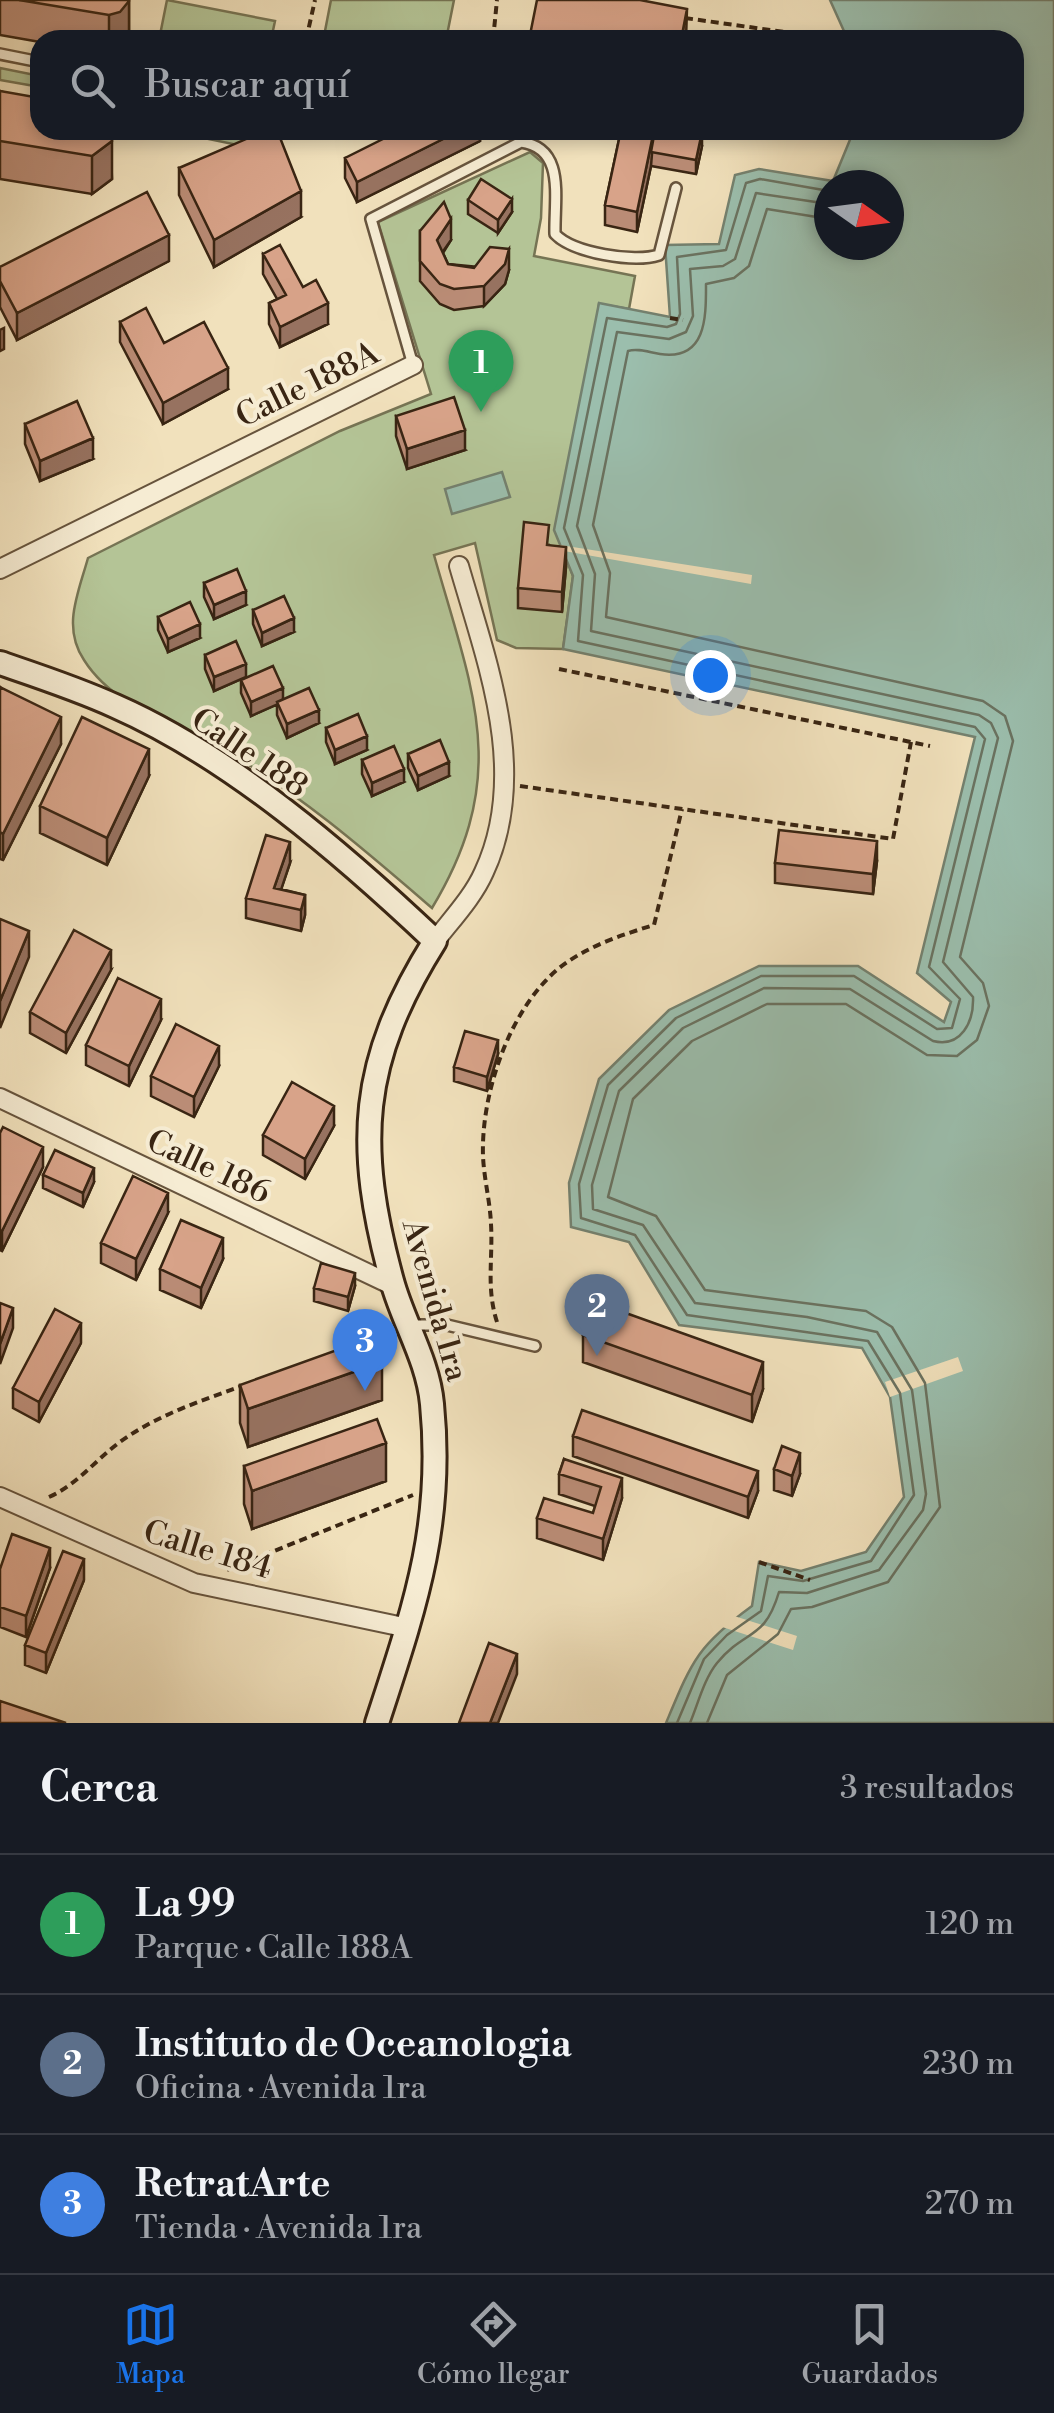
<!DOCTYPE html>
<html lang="es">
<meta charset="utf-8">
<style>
body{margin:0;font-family:"Libre Bodoni",serif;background:#20242c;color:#f1f3f6}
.compass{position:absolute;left:814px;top:170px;width:90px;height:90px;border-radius:50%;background:#171b24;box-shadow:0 5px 15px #0003;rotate:104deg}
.you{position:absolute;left:710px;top:675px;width:35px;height:35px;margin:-25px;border:8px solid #fff;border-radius:50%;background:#1a73e8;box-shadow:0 0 0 15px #1a73e833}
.badge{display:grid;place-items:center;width:65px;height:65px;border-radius:50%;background:#1a73e8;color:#fff;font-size:32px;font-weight:700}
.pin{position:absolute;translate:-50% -82px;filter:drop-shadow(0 2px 5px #0008)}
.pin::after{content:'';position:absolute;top:52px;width:35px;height:30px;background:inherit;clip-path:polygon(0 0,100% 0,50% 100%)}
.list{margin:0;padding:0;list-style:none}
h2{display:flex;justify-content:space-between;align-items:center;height:130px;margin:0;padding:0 40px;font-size:42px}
h2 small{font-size:32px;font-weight:400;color:#9ea1a6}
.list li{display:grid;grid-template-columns:65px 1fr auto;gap:30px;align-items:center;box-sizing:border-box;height:140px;padding:0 40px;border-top:2px solid #363941}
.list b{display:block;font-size:38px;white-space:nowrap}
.list p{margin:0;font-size:32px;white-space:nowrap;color:#9ea1a6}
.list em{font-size:32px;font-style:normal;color:#9ea1a6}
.icon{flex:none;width:55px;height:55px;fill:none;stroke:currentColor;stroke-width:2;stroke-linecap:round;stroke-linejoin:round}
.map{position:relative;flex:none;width:1054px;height:1723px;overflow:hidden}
.search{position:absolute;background:#171b24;box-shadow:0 5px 15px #0003;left:30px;right:30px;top:30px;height:110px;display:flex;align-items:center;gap:25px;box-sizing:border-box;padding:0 35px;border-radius:30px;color:#9ea1a6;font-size:38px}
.sheet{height:550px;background:#171b24}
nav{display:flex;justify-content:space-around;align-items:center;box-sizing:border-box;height:140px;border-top:2px solid #363941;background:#171b24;font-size:28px;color:#9ea1a6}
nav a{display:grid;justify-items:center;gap:5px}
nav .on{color:#1a73e8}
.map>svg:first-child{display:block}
.green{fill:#b4c496;stroke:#767454;stroke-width:2.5}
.water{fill:#9bbead;stroke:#74816f;stroke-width:2.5;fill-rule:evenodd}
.pier{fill:#f1e1bc}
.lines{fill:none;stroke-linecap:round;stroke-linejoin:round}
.shore{stroke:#6a7260;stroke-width:2.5}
.lane-casing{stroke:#67543d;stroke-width:14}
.street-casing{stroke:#67543d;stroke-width:22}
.secondary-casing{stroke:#392513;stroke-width:28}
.path{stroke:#392513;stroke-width:4;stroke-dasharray:8 5;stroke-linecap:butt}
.lane{stroke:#f6ecd3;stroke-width:9}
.street{stroke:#f6ecd3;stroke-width:18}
.secondary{stroke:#f6ecd3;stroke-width:22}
.wall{fill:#ba8c76;stroke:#392513;stroke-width:2.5}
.shaded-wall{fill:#977260;stroke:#392513;stroke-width:2.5}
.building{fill:#d8a389;stroke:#392513;stroke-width:2.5}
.labels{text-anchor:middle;stroke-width:8;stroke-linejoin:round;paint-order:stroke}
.street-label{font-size:32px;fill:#392513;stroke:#f6ecd3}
</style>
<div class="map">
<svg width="1054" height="1723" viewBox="0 0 1054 1723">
<rect width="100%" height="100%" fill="#f1e1bc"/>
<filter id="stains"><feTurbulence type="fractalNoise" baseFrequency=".002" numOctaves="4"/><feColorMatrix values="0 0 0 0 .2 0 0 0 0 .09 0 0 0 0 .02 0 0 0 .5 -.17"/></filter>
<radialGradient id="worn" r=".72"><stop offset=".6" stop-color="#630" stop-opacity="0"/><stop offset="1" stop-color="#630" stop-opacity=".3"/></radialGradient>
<path class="green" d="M167,0L275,21L271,40H159Z
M331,0H454L446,40H375L325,31Z
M0,68L40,76V87L0,80Z
M165,130H261L257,149Z
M530,152L543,163L541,218L534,256L635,276L629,309L599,304L564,551L573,576L563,649L516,648L497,640L475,543L434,555C473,693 512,775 432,908C367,852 298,792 224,750C176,723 115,709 84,660C62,627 78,594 88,558L340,431L431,394L378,222Z"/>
<path class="water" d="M830,0H1054V1723H666C692,1661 697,1646 752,1606L759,1562L801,1571L866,1552L904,1497L890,1397L862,1348L679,1325L629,1242L571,1227L569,1183L599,1079L669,1010L759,966H858L944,1022L951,1002L917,973L975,737L563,649L573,576L554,530L599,303L670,317L665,245L719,244L735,175L759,169L833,181L854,130H1014V40H848ZM829,185H889V245H829Z
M502,472L510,497L452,514L445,489Z"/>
<path class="pier" d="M560,545L752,575L751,584L564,551Z
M958,1357L963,1371L890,1397L885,1382Z
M731,1615L797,1636L793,1650L716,1625Z"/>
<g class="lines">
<path class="shore" d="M677,1723L704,1659L727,1635L761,1611L768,1576L803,1581L871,1561L914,1495L900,1393L868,1341L687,1315L635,1235L581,1218L579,1184L608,1085L676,1018L761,976H854L937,1029L952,1028L960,999L929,967L985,739L975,727L578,641L583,575L564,528L607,318L667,327L676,324L680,314L677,257L726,250L746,183L760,179L829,191
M690,1723C698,1704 704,1679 717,1663C746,1628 764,1642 779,1592L807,1593L879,1570L923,1510L926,1494L912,1390L877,1332L807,1317L695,1303L643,1225L593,1209L592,1185L619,1091L683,1028L764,988L850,989L933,1041C961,1048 974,1022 973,997L943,962L998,738L991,723L979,715L591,631L595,574L577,526L617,332L669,339L686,332L693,316L690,269L723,266L735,259L756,193L829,204
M707,1723L727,1675L778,1634L791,1609L812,1607L888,1582L940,1507L925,1383L892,1327L866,1311L705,1290L656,1216L608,1197L633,1099L692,1041L767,1004H846L927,1055L957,1056L977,1040L989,1006L983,983L960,957L1013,741L1005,716L983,701L606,617L610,573L593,525L628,351C638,348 648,352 660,354C707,361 706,316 706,284L734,278L749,266L767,209L829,219"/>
<defs>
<path id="lane" d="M0,54L40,62
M413,365L371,219L521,142C566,148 554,198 555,234C573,253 634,263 659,255L676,188
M411,1325H447L535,1346"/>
<path id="street" d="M0,569L413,365
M435,941C452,919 473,897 484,872C530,773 487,663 459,566
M0,1098L392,1285
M0,1497L194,1583L408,1628"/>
<path id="secondary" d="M0,663C38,676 78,689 115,706C231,757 344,855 435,941C359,1062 355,1145 392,1281C403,1322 428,1360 432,1404C444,1526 414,1609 377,1723"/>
</defs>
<use href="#lane" class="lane-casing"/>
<use href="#street" class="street-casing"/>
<use href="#secondary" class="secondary-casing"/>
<path class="path" d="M685,18L834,39
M306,40L315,0
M493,40L497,0
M728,40L730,28
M670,318L683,320
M559,669L930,746
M520,786L893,839L911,742
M497,1322C486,1288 493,1259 491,1224C490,1201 484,1179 483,1156C481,1094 509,1010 558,969C585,947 621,935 654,925L682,809
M369,1340L388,1333
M49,1497C76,1485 93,1463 116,1445C152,1417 200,1401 242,1386
M759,1562L810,1580
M227,1570L413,1495"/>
<use href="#lane" class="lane"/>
<use href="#street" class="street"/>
<use href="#secondary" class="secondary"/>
</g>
<path class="wall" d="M0,0H129V39L128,40H40V42L0,35Z
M0,91L110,130L112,179L92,194L0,179Z
M480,130V141L357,202L345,178V158Z
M621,130L702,146L696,174L651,166L637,232L605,225V205Z
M179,168L301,217L214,267L179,195Z
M468,200L512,212L498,233L468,214Z
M420,231L451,240L443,253L448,264L509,270L505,284L484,306L454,310L440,304L420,281Z
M263,254L303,287L328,324L280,347L269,324V303L277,299L263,274Z
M169,261L17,340L0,307V267Z
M120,322L164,343L228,389L163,424L120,342Z
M396,416L465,450L407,469L396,436Z
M25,424L93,459L40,481L25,444Z
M549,545L566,567L562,612L518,608V588Z
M204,583L246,605L214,619L204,597Z
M253,610L294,632L262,646L253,624Z
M158,617L200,638L168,652L158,630Z
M205,655L246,677L214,691L205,669Z
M241,680L283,699L319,723L287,738L277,715V704L251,716L241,693Z
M0,687L61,744L3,860L0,859Z
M326,728L367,750L335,764L326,742Z
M408,754L449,776L418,790L408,768Z
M362,760L404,782L372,796L362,774Z
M149,776L107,865L40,833V806Z
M877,861L873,894L775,883V863Z
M290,863L281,889L305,895V915L301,931L246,918V898Z
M111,970L66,1053L30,1033V1012Z
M161,1020L129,1086L86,1065V1045Z
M498,1054L487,1091L454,1081V1067Z
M219,1066L194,1117L151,1096V1076Z
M334,1126L305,1179L263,1155V1135Z
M0,1133L43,1167L2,1251L0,1250Z
M43,1175L94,1182L83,1207L43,1188Z
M168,1213L136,1280L101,1263V1243Z
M223,1259L201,1308L160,1290V1269Z
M355,1286L348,1311L314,1301V1288Z
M583,1335L763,1389L752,1422L583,1362Z
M81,1343L39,1422L13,1408V1388Z
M240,1385L382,1400L248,1447L240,1423Z
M573,1436L758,1491L748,1518L573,1456Z
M564,1459L622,1498L603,1560L537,1538V1518L593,1513L595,1506L559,1494V1474Z
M244,1466L386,1481L252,1529L244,1504Z
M774,1469L800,1474L792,1496L774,1490Z
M50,1568L26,1637L0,1627V1569Z
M84,1580L46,1673L25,1665V1645Z"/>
<path class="shaded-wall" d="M129,1V39L128,40H109V15Z
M687,9L686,40H681Z
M461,130H480V141L357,202V182Z
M654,130L651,166L637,232V212Z
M702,132V146L696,174V160Z
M112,141V179L92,194V156Z
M301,191V217L214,267V240Z
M512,199V212L498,233V220Z
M451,219V240L437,260V240Z
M169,235V261L17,340V313Z
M509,249V270L505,284L484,306V286Z
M328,303V324L280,347V327Z
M4,328V349L0,351V330Z
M228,368V389L163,424V403Z
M465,430V450L407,469V449Z
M93,438V459L40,481V461Z
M566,547V567L562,612V592Z
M246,591V605L214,619V605Z
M294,618V632L262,646V633Z
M200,624V638L168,652V639Z
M246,664V677L214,691V677Z
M283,688V702L251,716V702Z
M319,710V723L287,738V724Z
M61,717V744L3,860V834Z
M367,736V750L335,764V750Z
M149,749V776L107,865V838Z
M449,762V776L418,790V776Z
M404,769V782L372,796V783Z
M877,841V861L873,894V874Z
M290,842V863L276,905L274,888Z
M305,895V915L301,931V910Z
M29,931V957L0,1028V1001Z
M111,950V970L66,1053V1033Z
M161,999V1020L129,1086V1066Z
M498,1040V1054L487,1091V1077Z
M219,1046V1066L194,1117V1097Z
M334,1106V1126L305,1179V1159Z
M43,1147V1167L2,1251V1231Z
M94,1168V1182L83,1207V1193Z
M168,1193V1213L136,1280V1259Z
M223,1238V1259L201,1308V1288Z
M355,1273V1286L348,1311V1297Z
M13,1308V1328L0,1364V1344Z
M81,1323V1343L39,1422V1402Z
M382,1362V1400L248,1447V1409Z
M763,1362V1389L752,1422V1395Z
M386,1443V1481L252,1529V1491Z
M800,1453V1474L792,1496V1476Z
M758,1471V1491L748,1518V1497Z
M622,1478V1498L603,1560V1539Z
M50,1548V1568L26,1637V1616Z
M84,1559V1580L46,1673V1653Z
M517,1654V1674L498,1723H490Z"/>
<path class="building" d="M19,0H129V1L120,12L109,15Z
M537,0H640L687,9L681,40H529Z
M0,91L40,98V130H110L112,141L92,156L0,141Z
M267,130H277L301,191L214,240L179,168Z
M401,130H461L357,182L345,158Z
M621,130H654L637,212L605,205Z
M655,130H693L702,132L696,160L651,152Z
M481,179L512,199L498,220L468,200Z
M147,192L169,235L17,313L0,281V267Z
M444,202L451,219L437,240L448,264L474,268L490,247L509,249L505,264L484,286L454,289L440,284L420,261V231Z
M280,245L303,287L316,280L328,303L280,327L269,303L286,295L263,254Z
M146,308L164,343L204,322L228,368L163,403L120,322Z
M454,397L465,430L407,449L396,416Z
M77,401L93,438L40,461L25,424Z
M524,522L549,525L547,545L566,547L562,592L518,588Z
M237,569L246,591L214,605L204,583Z
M284,596L294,618L262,633L253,610Z
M190,602L200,624L168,639L158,617Z
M236,641L246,664L214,677L205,655Z
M273,666L283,688L251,702L241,680Z
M0,687L61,717L3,834L0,832Z
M309,688L319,710L287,724L277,702Z
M358,714L367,736L335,750L326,728Z
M82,717L149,749L107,838L40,806Z
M440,740L449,762L418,776L408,754Z
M394,746L404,769L372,783L362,760Z
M779,830L877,841L873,874L775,863Z
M266,835L290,842L274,888L305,895L301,910L246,898Z
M0,919L29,931L0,1001Z
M74,930L111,950L66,1033L30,1012Z
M118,978L161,999L129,1066L86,1045Z
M176,1024L219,1046L194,1097L151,1076Z
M465,1031L498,1040L487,1077L454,1067Z
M292,1082L334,1106L305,1159L263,1135Z
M3,1127L43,1147L2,1231L0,1230V1133Z
M55,1150L94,1168L83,1193L43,1175Z
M133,1176L168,1193L136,1259L101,1243Z
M181,1220L223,1238L201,1288L160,1269Z
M321,1263L355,1273L348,1297L314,1288Z
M595,1302L763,1362L752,1395L583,1335Z
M0,1303L13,1308L0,1344Z
M55,1309L81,1323L39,1402L13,1388Z
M373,1337L382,1362L248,1409L240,1385Z
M582,1410L758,1471L748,1497L573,1436Z
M377,1419L386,1443L252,1491L244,1466Z
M782,1446L800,1453L792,1476L774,1469Z
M564,1459L622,1478L603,1539L537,1518L544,1498L593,1513L601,1487L559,1474Z
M12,1534L50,1548L26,1616L0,1607V1569Z
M63,1551L84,1559L46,1653L25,1645Z
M489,1643L517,1654L490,1723H459Z
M0,1701L66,1723H0Z"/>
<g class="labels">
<g class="street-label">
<text transform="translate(307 384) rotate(-26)" y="11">Calle 188A</text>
<text transform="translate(250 752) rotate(34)" y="11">Calle 188</text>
<text transform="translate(209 1166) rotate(25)" y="11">Calle 186</text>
<text transform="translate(436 1300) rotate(74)" y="11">Avenida 1ra</text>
<text transform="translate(208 1549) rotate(17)" y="11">Calle 184</text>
</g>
</g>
<rect width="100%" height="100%" filter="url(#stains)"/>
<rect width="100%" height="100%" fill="url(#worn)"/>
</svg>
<svg class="compass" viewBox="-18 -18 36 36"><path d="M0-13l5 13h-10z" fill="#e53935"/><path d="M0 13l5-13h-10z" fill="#9ea1a6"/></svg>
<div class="you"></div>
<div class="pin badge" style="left:481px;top:412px;background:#2e9e5b">1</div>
<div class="pin badge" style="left:597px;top:1356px;background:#5c6f8a">2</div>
<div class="pin badge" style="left:365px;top:1391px;background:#3f7fe0">3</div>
<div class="search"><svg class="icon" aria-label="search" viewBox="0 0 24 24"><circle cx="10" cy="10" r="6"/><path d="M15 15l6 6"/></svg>Buscar aquí</div>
</div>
<section class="sheet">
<h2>Cerca<small>3 resultados</small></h2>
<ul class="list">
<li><span class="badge" style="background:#2e9e5b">1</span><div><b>La 99</b><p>Parque · Calle 188A</p></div><em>120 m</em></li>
<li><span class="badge" style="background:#5c6f8a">2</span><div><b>Instituto de Oceanologia</b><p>Oficina · Avenida 1ra</p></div><em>230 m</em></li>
<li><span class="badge" style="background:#3f7fe0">3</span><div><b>RetratArte</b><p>Tienda · Avenida 1ra</p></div><em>270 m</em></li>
</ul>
</section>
<nav>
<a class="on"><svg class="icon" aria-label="map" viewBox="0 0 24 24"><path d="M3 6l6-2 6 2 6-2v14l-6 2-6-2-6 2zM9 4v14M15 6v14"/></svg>Mapa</a>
<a><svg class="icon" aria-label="directions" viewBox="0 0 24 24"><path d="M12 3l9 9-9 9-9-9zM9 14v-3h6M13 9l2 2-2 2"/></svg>Cómo llegar</a>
<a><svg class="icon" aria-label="saved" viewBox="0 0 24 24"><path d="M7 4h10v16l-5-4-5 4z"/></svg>Guardados</a>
</nav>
